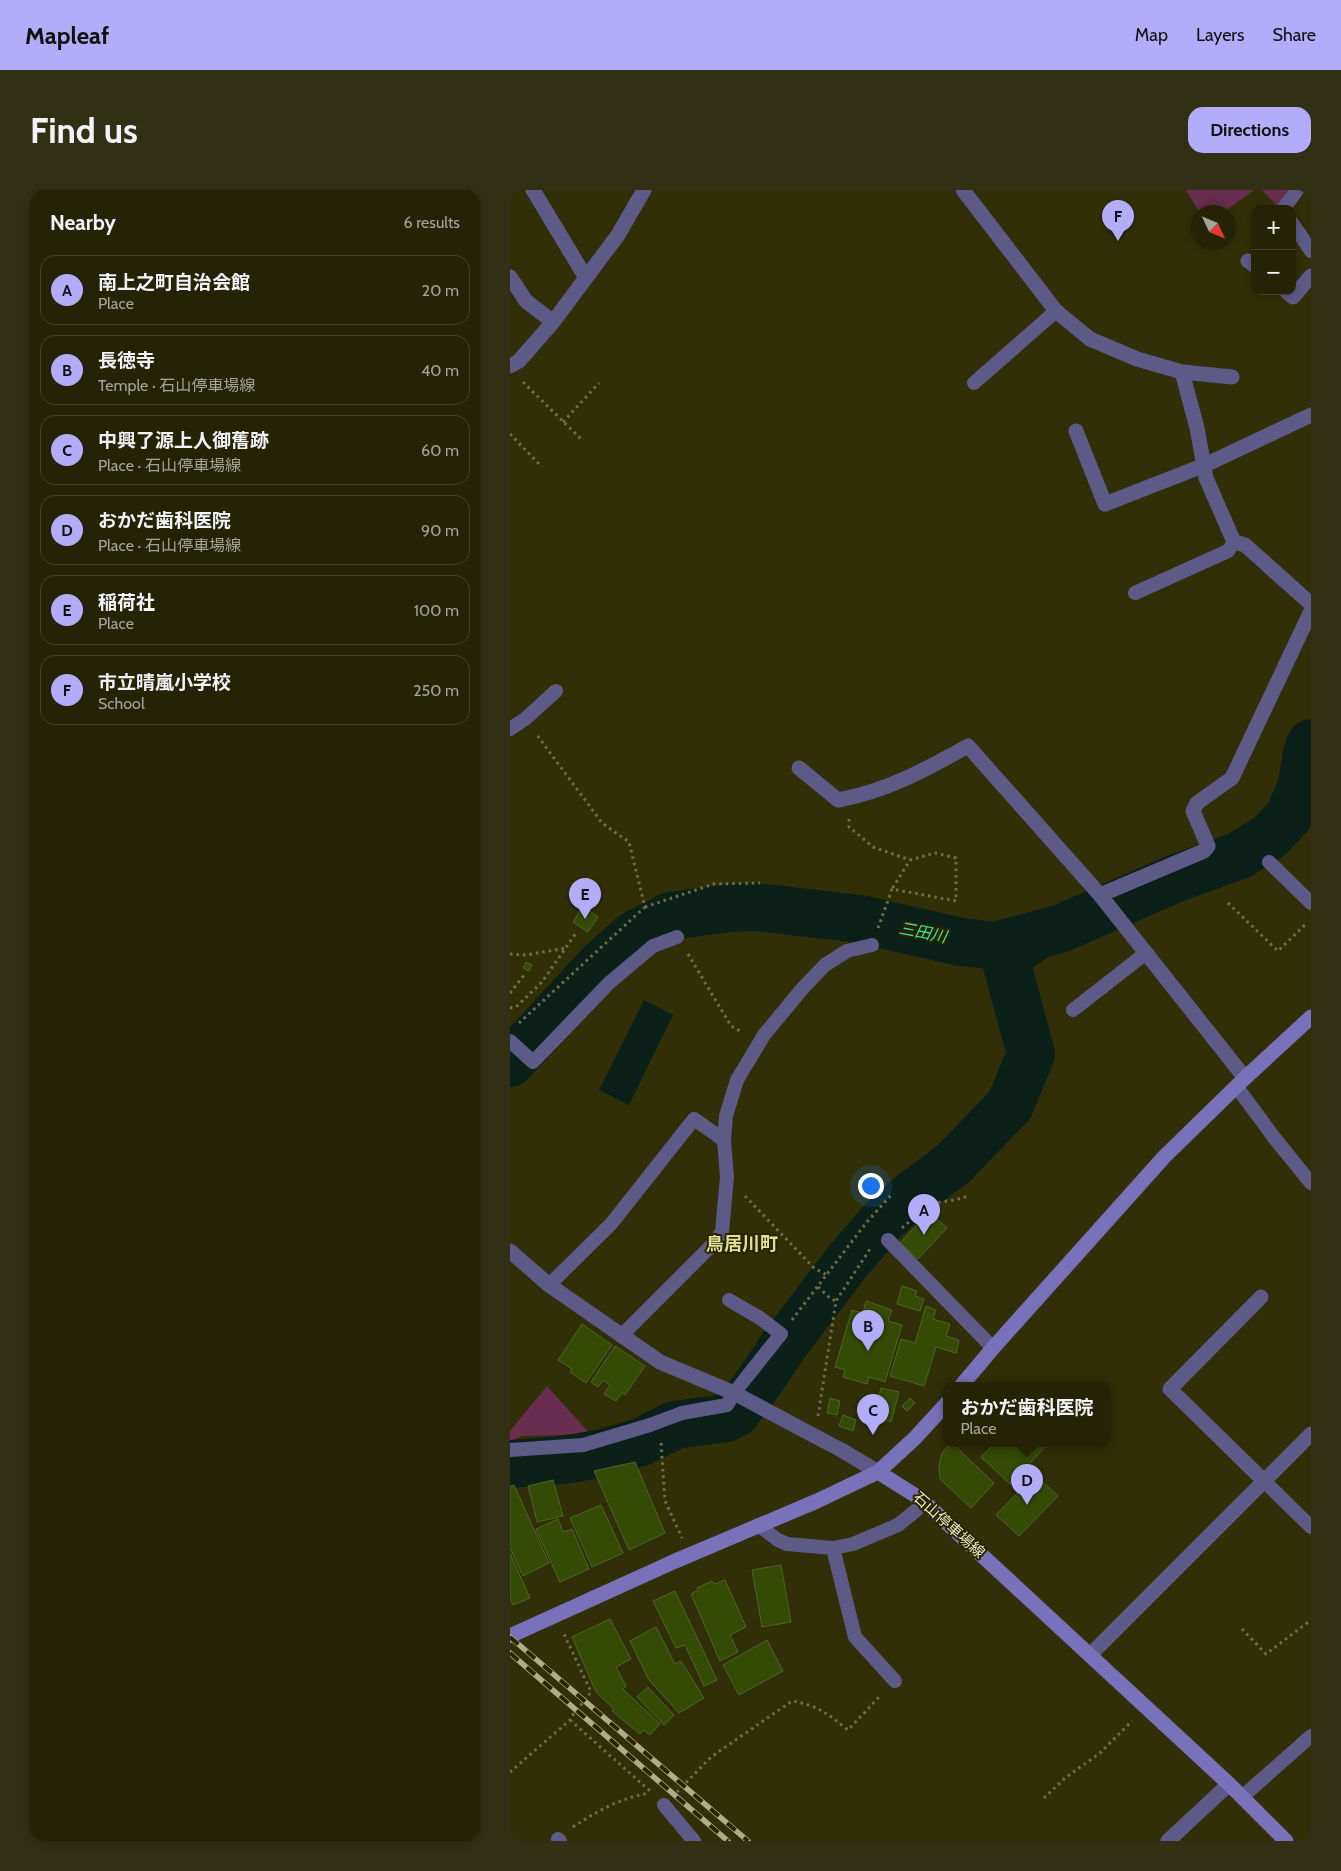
<!DOCTYPE html>
<meta charset="utf-8">
<style>
body{margin:0;font-family:Cabin,"Noto Sans JP",sans-serif;background:#312f14;color:#f1f3f6}
.controls{position:absolute;right:15px;top:15px;display:grid;overflow:hidden;border-radius:10px;box-shadow:0 2px 8px #0003}
.controls button{width:45px;height:45px;display:grid;place-items:center;padding:0;border:0;border-bottom:1px solid #424028;background:#252306;color:#f1f3f6;font:25px sans-serif}
.compass{position:absolute;left:681px;top:15px;width:45px;height:45px;border-radius:50%;background:#252306;box-shadow:0 2px 8px #0003;rotate:134deg}
.you{position:absolute;left:360px;top:995px;width:18px;height:18px;margin:-12px;border:4px solid #fff;border-radius:50%;background:#1a73e8;box-shadow:0 0 0 8px #1a73e833}
.badge{display:grid;place-items:center;width:32px;height:32px;border-radius:50%;background:#b3adf9;color:#111;font-size:16px;font-weight:700}
.pin{position:absolute;translate:-50% -41px;filter:drop-shadow(0 1px 2px #0008)}
.pin::after{content:'';position:absolute;top:26px;width:18px;height:15px;background:inherit;clip-path:polygon(0 0,100% 0,50% 100%)}
.popup{position:absolute;left:433px;top:1192px;width:168px;height:65px;box-sizing:border-box;display:grid;place-content:center;border-radius:10px;background:#252306;filter:drop-shadow(0 1px 4px #0005);font-size:16px;white-space:nowrap;color:#a3a49b}
.popup b{font-size:19px;color:#f1f3f6}
.popup::after{content:'';position:absolute;left:50%;top:100%;margin-left:-10px;border:10px solid transparent;border-top-color:#252306}
.list{margin:0;padding:0;list-style:none}
h2{display:flex;justify-content:space-between;align-items:center;height:65px;margin:0;padding:0 20px;font-size:21px}
h2 small{font-size:16px;font-weight:400;color:#a3a49b}
.list li{display:grid;grid-template-columns:32px 1fr auto;gap:15px;align-items:center;box-sizing:border-box;height:70px;margin:0 10px 10px;padding:0 10px;border:1px solid #424028;border-radius:15px}
.list b{display:block;font-size:19px;white-space:nowrap}
.list p{margin:0;font-size:16px;white-space:nowrap;color:#a3a49b}
.list em{font-size:16px;font-style:normal;color:#a3a49b}
.map{position:relative;flex:none;width:801px;height:1651px;overflow:hidden;border-radius:15px}
header{display:flex;align-items:center;gap:30px;box-sizing:border-box;height:70px;padding:0 25px;background:#b3adf9;color:#111}
header strong{font-size:24px}
nav{display:flex;gap:28px;margin-inline-start:auto;font-size:18px}
.intro{display:flex;align-items:center;justify-content:space-between;box-sizing:border-box;height:120px;padding:0 30px}
h1{margin:0;font-size:35px}
.button{padding:12px 22px;border-radius:15px;background:#b3adf9;color:#111;font-size:18px;font-weight:700}
main{display:flex;gap:30px;padding:0 30px}
aside{flex:1;background:#252306;border-radius:15px;box-shadow:0 2px 8px #0003}
.map>svg:first-child{display:block}
.green{fill:#692d4f}
.water{fill:#0b2018}
.lines{fill:none;stroke-linecap:round;stroke-linejoin:round}
.river{stroke:#0b2018;stroke-width:48}
.building{fill:#344a05;stroke:#4d6526}
.path{stroke:#706f49;stroke-width:3;stroke-dasharray:2.5 4;stroke-linecap:butt}
.lane{stroke:#5e5a88;stroke-width:14}
.street{stroke:#5e5a88;stroke-width:15}
.secondary{stroke:#7972ba;stroke-width:15}
.rail-casing{stroke:#aead89;stroke-width:5.5}
.rail{stroke:#272500;stroke-width:4;stroke-dasharray:11;stroke-linecap:butt}
.labels{text-anchor:middle;stroke-width:4;stroke-linejoin:round;paint-order:stroke}
.street-label{font-size:15px;fill:#e9e9c5;stroke:#272500}
.water-label{font-size:16px;font-style:italic;fill:#3ce1ad;stroke:#272500}
.quarter-label{font-size:18px;font-weight:bold;fill:#e2e097;stroke:#272500}
</style>
<header>
<strong>Mapleaf</strong>
<nav><a>Map</a><a>Layers</a><a>Share</a></nav>
</header>
<div class="intro"><h1>Find us</h1><a class="button">Directions</a></div>
<main>
<aside>
<h2>Nearby<small>6 results</small></h2>
<ul class="list">
<li><span class="badge">A</span><div><b>南上之町自治会館</b><p>Place</p></div><em>20 m</em></li>
<li><span class="badge">B</span><div><b>長徳寺</b><p>Temple · 石山停車場線</p></div><em>40 m</em></li>
<li><span class="badge">C</span><div><b>中興了源上人御𦾔跡</b><p>Place · 石山停車場線</p></div><em>60 m</em></li>
<li><span class="badge">D</span><div><b>おかだ歯科医院</b><p>Place · 石山停車場線</p></div><em>90 m</em></li>
<li><span class="badge">E</span><div><b>稲荷社</b><p>Place</p></div><em>100 m</em></li>
<li><span class="badge">F</span><div><b>市立晴嵐小学校</b><p>School</p></div><em>250 m</em></li>
</ul>
</aside>
<div class="map">
<svg width="801" height="1651" viewBox="0 0 801 1651">
<rect width="100%" height="100%" fill="#312f08"/>
<path class="green" d="M676,0H744L714,22H689Z
M752,0H783L766,15Z
M37,1196L80,1244L12,1246L0,1252V1241Z"/>
<path class="water" d="M134,810L163,825L119,915L89,900Z"/>
<g class="lines">
<path class="river" d="M0,873L91,774L125,744L160,726L219,718L246,717L350,729L451,752L486,756L552,738L664,689L730,665L759,647L779,626L792,595L797,563L801,553
M0,1274L53,1270L89,1264L131,1252L165,1235L216,1228L226,1223L247,1195L274,1155L337,1072L373,1030L404,1003L443,974L500,915L521,864L497,775L499,765L525,747"/>
</g>
<path class="building" d="M73,716L88,727L78,742L63,732Z
M16,772L22,775L19,781L13,778Z
M419,1022L437,1038L408,1069L390,1053Z
M392,1096L407,1101L405,1106L414,1109L410,1121L387,1114Z
M356,1111L382,1120L378,1131L392,1135L375,1192L359,1187L357,1194L333,1187L335,1180L325,1177L342,1120L353,1123Z
M416,1116L426,1120L423,1129L440,1134L436,1146L449,1150L446,1163L426,1157L414,1196L380,1186L391,1149L405,1153Z
M72,1134L102,1155L76,1193L60,1182L62,1179L48,1170Z
M105,1156L135,1176L115,1205L112,1203L106,1211L94,1204L100,1195L93,1190L88,1197L81,1192Z
M371,1198L389,1202L381,1232L364,1228Z
M320,1208L330,1211L327,1225L317,1223Z
M400,1208L405,1213L397,1221L392,1216Z
M333,1225L346,1230L343,1241L329,1236Z
M440,1254H443L484,1293L461,1318L430,1289L429,1275L432,1263Z
M484,1254H538L500,1294L471,1267Z
M125,1272L155,1343L119,1360L84,1281Z
M525,1285L548,1306L509,1346L486,1325Z
M43,1290L53,1326L27,1332L18,1296Z
M4,1295L39,1373L13,1386L0,1358V1296Z
M91,1315L113,1363L82,1377L60,1328Z
M48,1329L53,1342L62,1339L79,1379L50,1392L26,1339Z
M0,1363L20,1408L3,1415L0,1408Z
M271,1375L281,1432L252,1437L242,1380Z
M215,1390L236,1437L220,1445L228,1462L210,1471L181,1404L188,1400L187,1398L202,1391L205,1394Z
M165,1401L207,1490L194,1496L175,1455L166,1458L143,1411Z
M100,1429L121,1469L106,1477L116,1496L113,1499L150,1534L140,1545L134,1540L130,1544L102,1521L104,1519L86,1502L62,1447Z
M146,1437L165,1474L171,1471L194,1508L169,1523L139,1490L120,1451Z
M257,1450L273,1481L229,1505L213,1475Z
M138,1497L164,1525L154,1535L127,1507Z"/>
<g class="lines">
<path class="path" d="M13,192L73,251
M53,232L89,193
M0,244L32,277
M339,629V637L363,657L400,670
M718,713L768,761L797,733
M135,717L204,694L250,693
M368,738L382,699L446,711V668L425,663L400,670L382,699
M0,764L16,765L56,758
M178,764L221,836L232,842
M0,803L14,785
M0,818L6,817L32,792L66,743
M9,833L135,717L119,652L92,633L27,545
M235,1006L304,1078L317,1085
M392,1038L419,1014L444,1010L459,1006
M308,1097L321,1109L326,1111
M282,1130L356,1033L383,1003
M308,1226L326,1111L360,1059
M151,1253L155,1311L172,1348
M732,1439L756,1464L801,1430
M60,1530L140,1601
M0,1582L60,1530L62,1526L81,1502L54,1444
M167,1602L201,1567L282,1511C307,1515 318,1524 338,1540L371,1505
M534,1608L555,1588L590,1563L622,1531
M63,1637C87,1621 111,1608 139,1603"/>
<path class="lane" d="M773,19L787,0
M782,33L801,61
M464,193L546,121
M625,403L718,361L724,352
M0,539L15,529L46,501
M759,672L801,713
M563,820L636,763
M0,851L23,872L99,793L143,756L167,747
M726,896L766,950L801,993
M378,1050L483,1158
M39,1095L101,1034L184,929L214,950
M111,1146L202,1055L212,1042L217,987L214,950L216,926L227,890L254,845L292,799L315,775L337,761L362,755
M0,1260L73,1255L140,1235L172,1223L217,1215L224,1203L271,1144L250,1128L219,1110
M754,1291L801,1337
M248,1335L268,1350L277,1354L323,1358L343,1354L388,1335L415,1313
M323,1358L345,1447L385,1491
M732,1607L801,1546
M154,1615L184,1651
M48,1649L50,1651"/>
<path class="street" d="M23,0L76,88
M453,0L546,121L580,149L627,169L672,182L722,187
M738,71L745,76
M0,87L16,111L43,132
M776,101L783,107L801,86
M0,176L9,171L43,132L108,45L134,0
M672,182L687,238L696,288L724,352L735,355L801,414
M566,241L595,314L695,275L801,225
M289,578L328,610C377,601 415,580 458,556L590,705L735,888
M590,705L694,661L698,656L683,621L687,613L722,588L801,421
M0,1061L39,1095L150,1172L224,1203L333,1261L368,1282
M751,1107L660,1199L754,1291
M580,1465L801,1244
M658,1651L719,1594"/>
<path class="secondary" d="M451,1196L483,1158L654,967L735,888L801,827
M368,1282L411,1309L719,1594L776,1651
M0,1446L163,1372L307,1311L368,1282L405,1248L437,1213"/>
<defs>
<path id="rail" d="M0,1447L238,1651
M0,1463L218,1651"/>
</defs>
<use href="#rail" class="rail-casing"/>
<use href="#rail" class="rail"/>
</g>
<g class="labels">
<g class="street-label">
<text transform="translate(439 1335) rotate(42)" y="5">石山停車場線</text>
</g>
<g class="water-label">
<text transform="translate(413 742) rotate(11)" y="6">三田川</text>
</g>
<g class="quarter-label">
<text x="232" y="1060">鳥居川町</text>
</g>
</g>
</svg>
<div class="controls">
<button>+</button>
<button>−</button>
</div>
<svg class="compass" viewBox="-18 -18 36 36"><path d="M0-13l5 13h-10z" fill="#e53935"/><path d="M0 13l5-13h-10z" fill="#a3a49b"/></svg>
<div class="you"></div>
<div class="pin badge" style="left:414px;top:1045px">A</div>
<div class="pin badge" style="left:358px;top:1161px">B</div>
<div class="pin badge" style="left:363px;top:1245px">C</div>
<div class="pin badge" style="left:517px;top:1315px">D</div>
<div class="popup"><b>おかだ歯科医院</b>Place</div>
<div class="pin badge" style="left:75px;top:729px">E</div>
<div class="pin badge" style="left:608px;top:51px">F</div>
</div>
</main>
